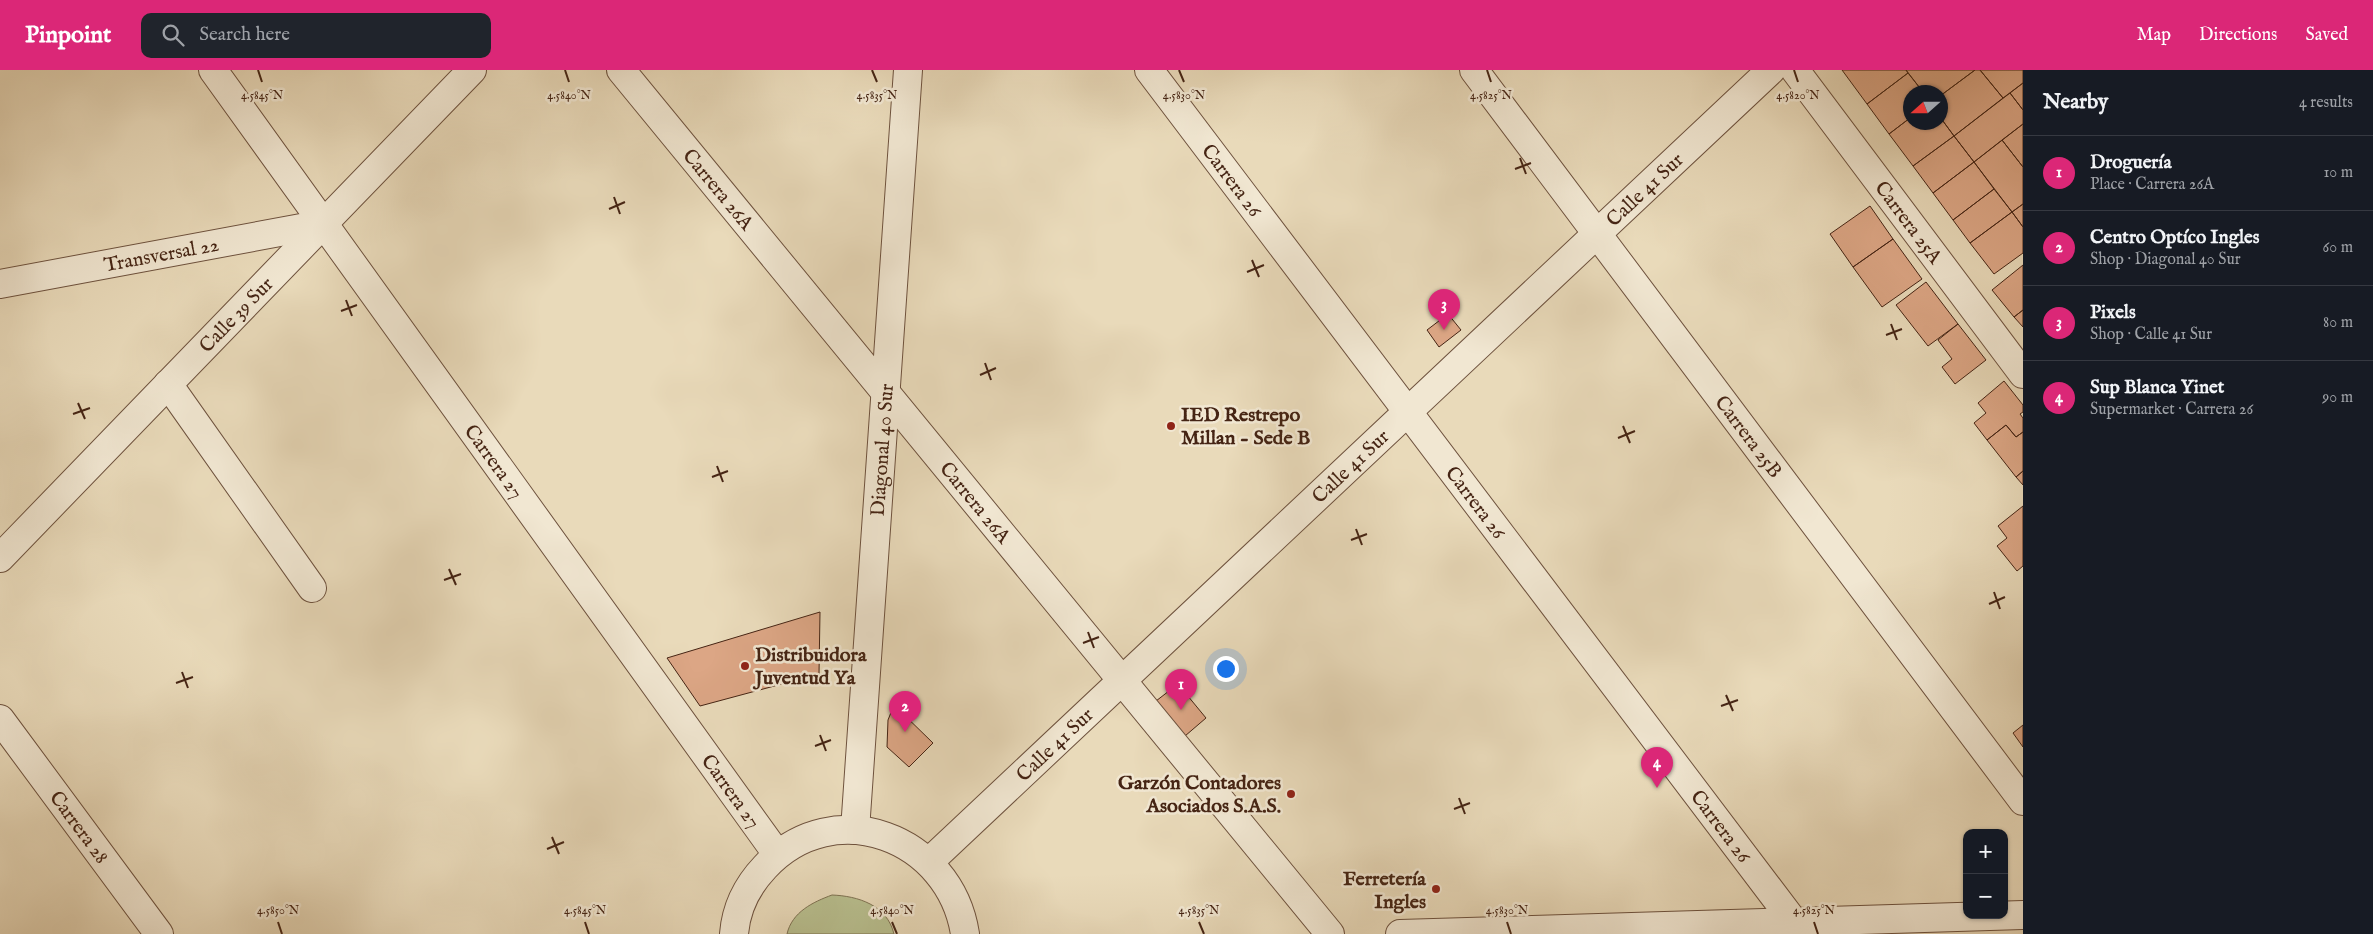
<!DOCTYPE html>
<meta charset="utf-8">
<style>
body{margin:0;font-family:"IM FELL English",serif;background:#20242c;color:#f1f3f6}
.controls{position:absolute;right:15px;bottom:15px;display:grid;overflow:hidden;border-radius:10px;box-shadow:0 1px 4px #0004}
.controls button{width:45px;height:45px;display:grid;place-items:center;padding:0;border:0;border-bottom:1px solid #363941;background:#171b24;color:#f1f3f6;font:25px sans-serif}
.compass{position:absolute;left:1903px;top:15px;width:45px;height:45px;border-radius:50%;background:#171b24;box-shadow:0 1px 4px #0004;rotate:249deg}
.you{position:absolute;left:1225px;top:598px;width:18px;height:18px;margin:-12px;border:4px solid #fff;border-radius:50%;background:#1a73e8;box-shadow:0 0 0 8px #1a73e833}
.badge{display:grid;place-items:center;width:32px;height:32px;border-radius:50%;background:#db2777;color:#fff;font-size:16px;font-weight:700}
.pin{position:absolute;translate:-50% -41px;filter:drop-shadow(0 1px 2px #0008)}
.pin::after{content:'';position:absolute;top:26px;width:18px;height:15px;background:inherit;clip-path:polygon(0 0,100% 0,50% 100%)}
.list{margin:0;padding:0;list-style:none}
h2{display:flex;justify-content:space-between;align-items:center;height:65px;margin:0;padding:0 20px;font-size:21px}
h2 small{font-size:16px;font-weight:400;color:#9ea1a6}
.list li{display:grid;grid-template-columns:32px 1fr auto;gap:15px;align-items:center;box-sizing:border-box;height:75px;padding:0 20px;border-top:1px solid #363941}
.list b{display:block;font-size:19px;white-space:nowrap}
.list p{margin:0;font-size:16px;white-space:nowrap;color:#9ea1a6}
.list em{font-size:16px;font-style:normal;color:#9ea1a6}
.icon{flex:none;width:28px;height:28px;fill:none;stroke:currentColor;stroke-width:2;stroke-linecap:round;stroke-linejoin:round}
.map{position:relative;flex:none;width:2023px;height:864px;overflow:hidden}
header{display:flex;align-items:center;gap:30px;box-sizing:border-box;height:70px;padding:0 25px;background:#db2777;color:#fff}
header strong{font-size:24px}
nav{display:flex;gap:28px;margin-inline-start:auto;font-size:18px}
.search{width:350px;height:45px;background:#20242c;display:flex;align-items:center;gap:12px;box-sizing:border-box;padding:0 18px;border-radius:10px;color:#9ea1a6;font-size:19px}
main{display:flex}
aside{flex:1;background:#171b24}
.map>svg:first-child{display:block}
.green{fill:#b8bf8f;stroke:#7e7252}
.building{fill:#dca685;stroke:#452414}
.lines{fill:none;stroke-linecap:round;stroke-linejoin:round}
.minor-casing{stroke:#6e523e;stroke-width:30}
.minor{stroke:#f1e7d2;stroke-width:28}
.ticks{fill:none;stroke:#452414;stroke-width:2}
.poi-dot{fill:#8f2418;stroke:#f1e7d2;stroke-width:2}
.labels{text-anchor:middle;stroke-width:5;stroke-linejoin:round;paint-order:stroke}
.street-label{font-size:20px;fill:#452414;stroke:#f1e7d2}
.poi-label{font-size:20px;font-weight:bold;fill:#452414;stroke:#f1e7d2;text-anchor:start}
.ticks-label{font-size:12px;text-anchor:middle;fill:#452414;stroke:#f1e7d2;stroke-width:5;stroke-linejoin:round;paint-order:stroke}
</style>
<header>
<strong>Pinpoint</strong>
<div class="search"><svg class="icon" aria-label="search" viewBox="0 0 24 24"><circle cx="10" cy="10" r="6"/><path d="M15 15l6 6"/></svg>Search here</div>
<nav><a>Map</a><a>Directions</a><a>Saved</a></nav>
</header>
<main>
<div class="map">
<svg width="2023" height="864" viewBox="0 0 2023 864">
<rect width="100%" height="100%" fill="#e9daba"/>
<filter id="stains"><feTurbulence type="fractalNoise" baseFrequency=".004" numOctaves="4"/><feColorMatrix values="0 0 0 0 .2 0 0 0 0 .09 0 0 0 0 .02 0 0 0 .5 -.17"/></filter>
<radialGradient id="worn" r=".72"><stop offset=".6" stop-color="#630" stop-opacity="0"/><stop offset="1" stop-color="#630" stop-opacity=".3"/></radialGradient>
<path class="green" d="M832,825C858,826 887,835 894,864H787C792,842 813,832 832,825Z"/>
<path class="building" d="M1842,0H1906L1908,3L1867,34Z
M1906,0H1975L1940,26V22H1923Z
M1975,0H1980L2003,28L1954,66L1940,47V26Z
M1980,0H2023V13L2003,28Z
M1908,3L1923,22H1910V48L1889,64L1867,34Z
M2023,13V40L2010,23Z
M2010,23L2023,40V54L1974,92L1954,66Z
M1940,47L1954,66L1913,96L1889,64L1910,48V52H1940Z
M2023,54V97L2002,70Z
M1954,66L1974,92L1933,123L1913,96Z
M2002,70L2023,97V134L2012,142L1974,92Z
M1974,92L1994,119L1953,150L1933,123Z
M1994,119L2012,142L1970,173L1953,150Z
M2023,134V157L2012,142Z
M1870,136L1893,169L1853,197L1830,164Z
M2012,142L2023,157V183L1994,204L1970,173Z
M1893,169L1922,209L1882,237L1853,197Z
M2023,195V240L2014,247L1992,220Z
M1926,212L1958,254L1928,276L1896,235Z
M2023,240V257L2014,247Z
M1448,244L1461,260L1439,277L1427,260Z
M1958,254L1986,290L1955,314L1942,297L1952,289L1938,270Z
M2004,311L2023,335V342L2020,344L2023,348V362L2016,367L2006,355L1987,370L1974,353L1986,343L1978,333Z
M2006,355L2016,367L2023,362V401L2016,407L1987,370Z
M2023,401V415L2016,407Z
M2023,436V496L2017,501L1997,476L2007,468L1998,456Z
M820,542L819,604L700,636L667,588Z
M1178,614L1206,648L1185,666L1156,631Z
M894,635L933,673L909,697L887,677L888,650Z
M2023,655V677L2013,663Z"/>
<g class="lines">
<defs>
<g id="minor">
<path id="s1" d="M213,0L777,784"/>
<path id="s2" d="M621,0L1330,864"/>
<path id="s3" d="M1149,0L1803,864"/>
<path id="s4" d="M1474,0L2023,731"/>
<path id="s5" d="M1795,0L2023,304"/>
<path id="s6" d="M0,214L323,154"/>
<path d="M168,314L312,518"/>
<path id="s7" d="M0,488L472,0"/>
<path id="s8" d="M0,649L159,864"/>
<path id="s9" d="M855,760L908,0"/>
<path id="s10" d="M929,792L1771,0"/>
<path d="M734,864C736,838 747,816 765,797C834,723 950,767 965,864"/>
<path d="M1400,864L2023,845"/>
</g>
</defs>
<use href="#minor" class="minor-casing"/>
<use href="#minor" class="minor"/>
</g>
<path class="ticks" d="M258,0L262,12M565,0L569,12M872,0L877,12M1179,0L1184,12M1487,0L1491,12M1794,0L1798,12M1520,88L1526,104M1515,99L1531,93M614,127L620,144M609,139L625,132M1252,190L1259,207M1247,202L1264,195M346,230L352,246M341,241L357,235M1891,254L1897,270M1886,265L1902,259M985,293L991,310M980,305L996,298M78,333L85,349M73,344L90,338M1623,356L1630,373M1618,368L1635,361M717,396L723,412M712,407L728,401M1356,459L1362,475M1351,470L1367,464M449,499L456,515M444,510L461,504M1994,522L2000,539M1989,534L2005,527M1088,562L1094,578M1083,573L1099,567M182,602L188,618M176,613L193,607M1726,625L1733,641M1721,636L1738,630M820,665L826,681M815,676L831,670M1459,728L1465,744M1454,739L1470,733M552,767L559,784M547,779L564,772M278,852L282,864M585,852L589,864M892,852L897,864M1199,852L1204,864M1507,852L1511,864M1814,852L1818,864"/>
<g class="poi-dot">
<circle cx="1171" cy="356" r="5"/>
<circle cx="745" cy="596" r="5"/>
<circle cx="1291" cy="724" r="5"/>
<circle cx="1436" cy="819" r="5"/>
</g>
<g class="labels">
<g class="street-label">
<text dy="7" stroke="none"><textPath href="#s3" startOffset="138">Carrera 26</textPath></text>
<text dy="7" stroke="none"><textPath href="#s2" startOffset="154">Carrera 26A</textPath></text>
<text dy="7" stroke="none"><textPath href="#s10" startOffset="982">Calle 41 Sur</textPath></text>
<text dy="7" stroke="none"><textPath href="#s5" startOffset="190">Carrera 25A</textPath></text>
<text dy="7" stroke="none"><textPath href="#s6" startOffset="164">Transversal 22</textPath></text>
<text dy="7" stroke="none"><textPath href="#s7" startOffset="339">Calle 39 Sur</textPath></text>
<text dy="7" stroke="none"><textPath href="#s4" startOffset="458">Carrera 25B</textPath></text>
<text dy="7" stroke="none"><textPath href="#s9" startOffset="381">Diagonal 40 Sur</textPath></text>
<text dy="7" stroke="none"><textPath href="#s1" startOffset="482">Carrera 27</textPath></text>
<text dy="7" stroke="none"><textPath href="#s10" startOffset="578">Calle 41 Sur</textPath></text>
<text dy="7" stroke="none"><textPath href="#s2" startOffset="559">Carrera 26A</textPath></text>
<text dy="7" stroke="none"><textPath href="#s3" startOffset="542">Carrera 26</textPath></text>
<text dy="7" stroke="none"><textPath href="#s10" startOffset="172">Calle 41 Sur</textPath></text>
<text dy="7" stroke="none"><textPath href="#s1" startOffset="888">Carrera 27</textPath></text>
<text dy="7" stroke="none"><textPath href="#s3" startOffset="948">Carrera 26</textPath></text>
<text dy="7" stroke="none"><textPath href="#s8" startOffset="134">Carrera 28</textPath></text>
</g>
<g class="poi-label">
<text x="1181" y="351">IED Restrepo<tspan x="1181" dy="23">Millan - Sede B</tspan></text>
<text x="755" y="591">Distribuidora<tspan x="755" dy="23">Juventud Ya</tspan></text>
<text x="1281" y="719" text-anchor="end">Garzón Contadores<tspan x="1281" dy="23">Asociados S.A.S.</tspan></text>
<text x="1426" y="815" text-anchor="end">Ferretería<tspan x="1426" dy="23">Ingles</tspan></text>
</g>
</g>
<g class="ticks-label">
<text x="262" y="29">4.5845°N</text>
<text x="569" y="29">4.5840°N</text>
<text x="877" y="29">4.5835°N</text>
<text x="1184" y="29">4.5830°N</text>
<text x="1491" y="29">4.5825°N</text>
<text x="1798" y="29">4.5820°N</text>
<text x="278" y="844">4.5850°N</text>
<text x="585" y="844">4.5845°N</text>
<text x="892" y="844">4.5840°N</text>
<text x="1199" y="844">4.5835°N</text>
<text x="1507" y="844">4.5830°N</text>
<text x="1814" y="844">4.5825°N</text>
</g>
<rect width="100%" height="100%" filter="url(#stains)"/>
<rect width="100%" height="100%" fill="url(#worn)"/>
</svg>
<div class="controls">
<button>+</button>
<button>−</button>
</div>
<svg class="compass" viewBox="-18 -18 36 36"><path d="M0-13l5 13h-10z" fill="#e53935"/><path d="M0 13l5-13h-10z" fill="#9ea1a6"/></svg>
<div class="you"></div>
<div class="pin badge" style="left:1181px;top:640px">1</div>
<div class="pin badge" style="left:905px;top:662px">2</div>
<div class="pin badge" style="left:1444px;top:260px">3</div>
<div class="pin badge" style="left:1657px;top:718px">4</div>
</div>
<aside>
<h2>Nearby<small>4 results</small></h2>
<ul class="list">
<li><span class="badge">1</span><div><b>Droguería</b><p>Place · Carrera 26A</p></div><em>10 m</em></li>
<li><span class="badge">2</span><div><b>Centro Optíco Ingles</b><p>Shop · Diagonal 40 Sur</p></div><em>60 m</em></li>
<li><span class="badge">3</span><div><b>Pixels</b><p>Shop · Calle 41 Sur</p></div><em>80 m</em></li>
<li><span class="badge">4</span><div><b>Sup Blanca Yinet</b><p>Supermarket · Carrera 26</p></div><em>90 m</em></li>
</ul>
</aside>
</main>
